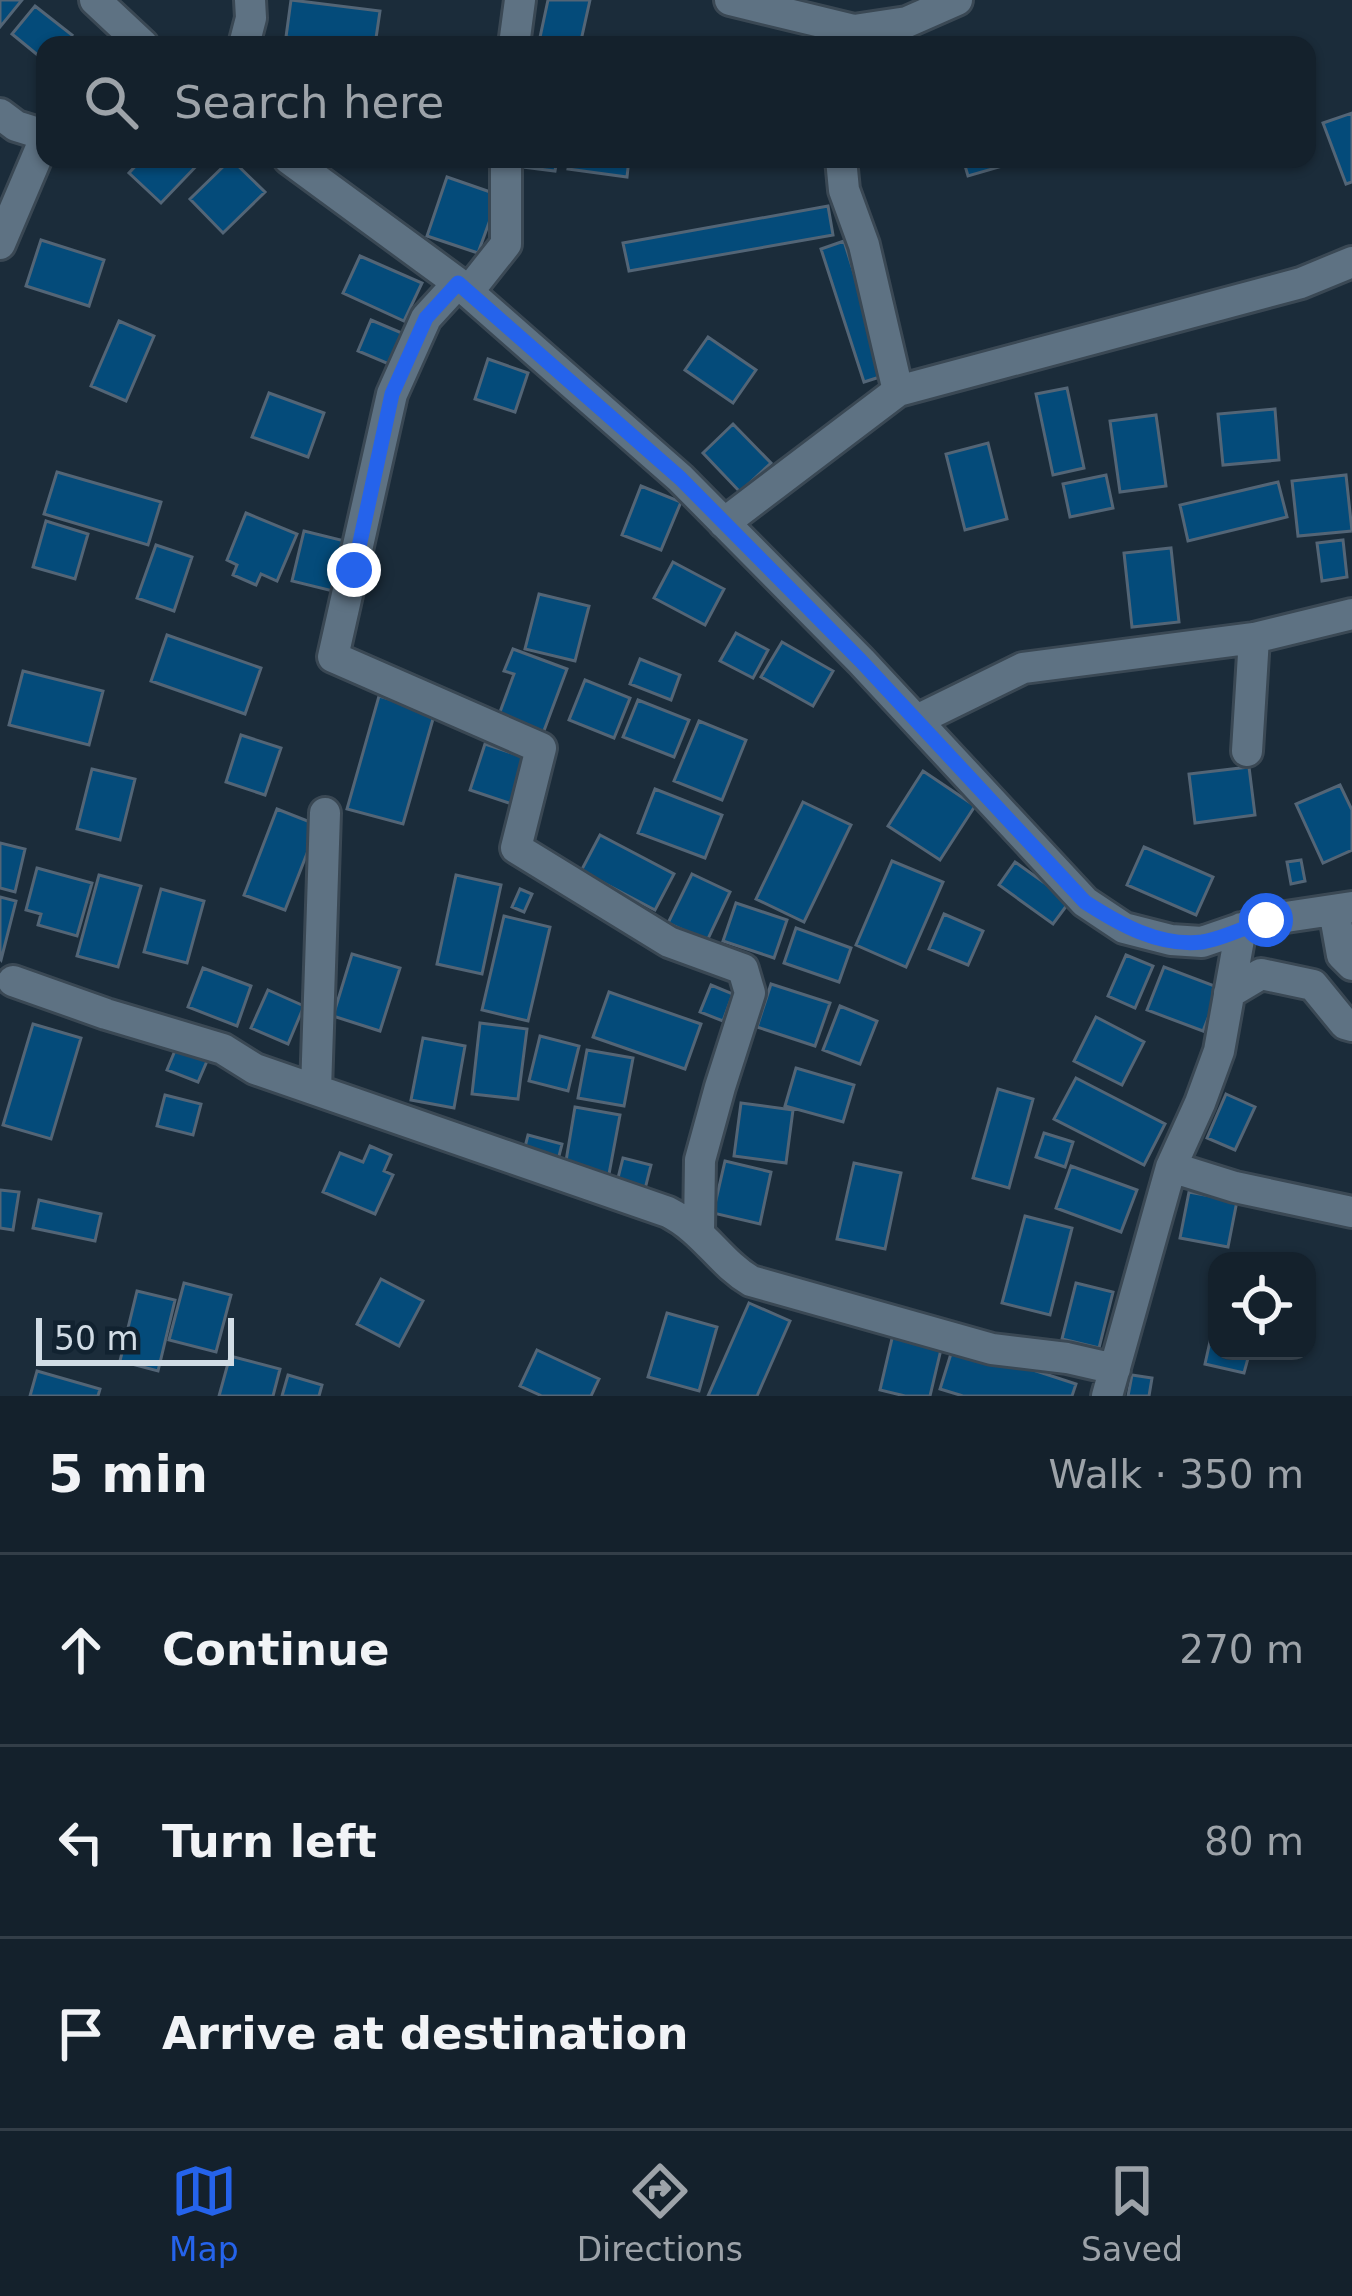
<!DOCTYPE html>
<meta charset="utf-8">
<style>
body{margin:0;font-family:"DejaVu Sans",sans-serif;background:#1d2934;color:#f1f3f6}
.controls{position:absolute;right:36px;bottom:36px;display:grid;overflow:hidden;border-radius:24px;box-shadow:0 3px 9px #0004}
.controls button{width:108px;height:108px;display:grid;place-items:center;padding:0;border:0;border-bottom:3px solid #333e48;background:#14212c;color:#f1f3f6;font:60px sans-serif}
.scale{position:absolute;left:36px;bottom:30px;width:198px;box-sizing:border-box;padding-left:12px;border:6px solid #d1dce5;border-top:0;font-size:33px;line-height:42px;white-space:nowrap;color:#d1dce5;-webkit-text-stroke:9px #112230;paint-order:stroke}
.stop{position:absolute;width:36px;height:36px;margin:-27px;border:9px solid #2563eb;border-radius:50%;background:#fff}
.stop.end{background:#2563eb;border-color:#fff;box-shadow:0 3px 12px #0008}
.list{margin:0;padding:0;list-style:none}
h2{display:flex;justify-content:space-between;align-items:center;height:156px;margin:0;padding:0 48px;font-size:51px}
h2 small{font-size:39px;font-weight:400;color:#9da3a9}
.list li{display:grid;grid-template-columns:78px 1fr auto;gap:36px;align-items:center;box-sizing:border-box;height:192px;padding:0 48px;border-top:3px solid #333e48}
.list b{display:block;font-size:45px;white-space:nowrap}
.list em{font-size:39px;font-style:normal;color:#9da3a9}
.icon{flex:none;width:66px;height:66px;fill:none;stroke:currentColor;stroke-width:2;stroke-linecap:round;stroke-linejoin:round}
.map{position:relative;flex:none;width:1352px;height:1396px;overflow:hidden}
.search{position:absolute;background:#14212c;box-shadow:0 3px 9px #0004;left:36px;right:36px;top:36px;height:132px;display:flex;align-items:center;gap:30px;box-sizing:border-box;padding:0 42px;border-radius:24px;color:#9da3a9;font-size:45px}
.sheet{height:732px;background:#14212c}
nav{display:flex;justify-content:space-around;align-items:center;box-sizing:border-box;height:168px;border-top:3px solid #333e48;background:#14212c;font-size:33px;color:#9da3a9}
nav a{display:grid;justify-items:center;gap:6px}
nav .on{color:#2563eb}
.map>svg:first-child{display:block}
.building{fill:#044b7a;stroke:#536576;stroke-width:3}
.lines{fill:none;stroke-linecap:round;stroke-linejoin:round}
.minor-casing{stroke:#3a4854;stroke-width:36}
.minor{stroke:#5e7283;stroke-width:30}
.route{stroke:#2563eb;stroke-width:15}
</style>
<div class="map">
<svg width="1352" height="1396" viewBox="0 0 1352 1396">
<rect width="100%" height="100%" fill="#1b2c3a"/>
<path class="building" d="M0,0H22L0,27Z
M291,0L380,11L375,45H349L286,37Z
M548,0H590L580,45L539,42Z
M35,6L72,35L64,45H45V61L12,34Z
M1352,113V182L1346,184L1323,123Z
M142,159H203L161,203L129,173Z
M231,159L265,192L223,233L190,199Z
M523,159H557L555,171L522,167Z
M570,159H629L627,177L568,169Z
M963,159H1023V160L968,176Z
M447,177L499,195L478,253L427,236Z
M828,206L833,235L629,271L623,243Z
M41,240L104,260L89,306L26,286Z
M844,241L886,375L864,382L821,249Z
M360,256L422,283L404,321L343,293Z
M371,320L409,336L396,367L358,351Z
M119,321L154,336L126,401L91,386Z
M708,337L756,370L733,403L685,370Z
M488,359L528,373L515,412L475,399Z
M1067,388L1084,468L1053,475L1036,394Z
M269,393L324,413L308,457L252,437Z
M1275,409L1279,460L1223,465L1218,414Z
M1156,415L1166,486L1120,492L1110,421Z
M733,424L771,463L740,492L703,453Z
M988,443L1007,519L965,530L946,454Z
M57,472L161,502L148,545L44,514Z
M1106,475L1113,508L1070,517L1063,484Z
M1346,475L1352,531L1298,536L1292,481Z
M1278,482L1287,517L1188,541L1180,505Z
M641,486L681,502L661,550L622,535Z
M246,513L297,534L277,581L261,574L256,585L233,575L237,565L227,560Z
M46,521L88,534L75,579L33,567Z
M304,531L353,543L341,593L292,581Z
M1343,540L1347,577L1322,581L1317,543Z
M156,545L192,557L174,611L137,598Z
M1171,548L1179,622L1132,627L1124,553Z
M673,562L724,589L705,625L654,598Z
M539,594L589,606L575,661L525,649Z
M736,633L768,650L753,678L720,661Z
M167,635L261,668L245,714L151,681Z
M782,642L833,671L813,706L761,677Z
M513,649L567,669L542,736L497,720L514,674L504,671Z
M640,659L680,675L671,700L630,684Z
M23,671L103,691L89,745L9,725Z
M585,680L630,698L614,738L569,720Z
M379,696L435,712L403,824L347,809Z
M638,700L689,720L674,757L623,737Z
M699,721L746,740L722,800L674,781Z
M241,735L281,748L265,795L226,782Z
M485,744L527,758L512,804L470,790Z
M1249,767L1255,815L1195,823L1189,774Z
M92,769L135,779L120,840L77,829Z
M923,771L975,806L940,860L888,826Z
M1340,785L1352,810V850L1323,863L1296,804Z
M655,789L722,815L705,858L638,833Z
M803,802L851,825L804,922L756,899Z
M277,809L318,825L285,910L244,895Z
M600,835L674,874L655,910L581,871Z
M0,843L25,849L15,892L0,888Z
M1144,847L1213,877L1196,915L1127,885Z
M1301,860L1305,881L1291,884L1287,862Z
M892,861L943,882L906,967L856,945Z
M1015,862L1070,901L1053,924L999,885Z
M37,868L92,883L77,936L38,925L41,914L26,910Z
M692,874L730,892L707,941L668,923Z
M99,875L141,886L118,967L77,956Z
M456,875L501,885L482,974L437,964Z
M161,889L204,901L187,963L144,952Z
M520,889L532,894L524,912L512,907Z
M0,897L16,901L1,960L0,959Z
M736,903L787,920L774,958L723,941Z
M944,914L983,931L968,965L929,949Z
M504,916L550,927L528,1021L482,1010Z
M796,928L851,948L839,982L784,963Z
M352,954L400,968L380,1031L333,1016Z
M1126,955L1153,966L1135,1008L1108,996Z
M1164,967L1220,988L1203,1031L1147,1010Z
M203,968L251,986L237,1026L188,1007Z
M771,984L830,1003L815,1046L757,1027Z
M711,985L733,994L723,1021L700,1012Z
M268,990L304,1006L288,1044L251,1028Z
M609,992L701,1024L685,1069L593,1037Z
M840,1006L877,1021L860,1064L823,1050Z
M1096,1017L1144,1042L1122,1085L1074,1061Z
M480,1023L527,1029L518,1099L472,1094Z
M33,1024L81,1038L51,1139L3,1125Z
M540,1036L579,1046L568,1091L529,1081Z
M423,1038L465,1046L454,1108L411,1100Z
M179,1041L210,1054L198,1082L167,1070Z
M587,1050L633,1058L624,1106L578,1098Z
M796,1068L854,1085L843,1122L785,1106Z
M1076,1078L1165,1124L1144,1165L1054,1119Z
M998,1089L1033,1099L1009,1188L973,1178Z
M1226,1094L1255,1107L1235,1150L1207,1138Z
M165,1095L201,1104L193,1135L157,1126Z
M741,1103L793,1110L786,1163L734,1156Z
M575,1107L620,1115L609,1174L565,1167Z
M1044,1133L1073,1142L1065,1167L1036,1157Z
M528,1135L562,1144L558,1160L524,1151Z
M370,1146L391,1155L384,1171L393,1175L375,1214L323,1192L340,1153L363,1162Z
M623,1158L651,1165L645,1189L617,1182Z
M725,1161L771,1172L760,1224L713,1213Z
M854,1163L901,1173L885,1249L837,1239Z
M1071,1166L1137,1190L1121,1232L1056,1208Z
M0,1190L19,1192L13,1230L0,1228Z
M1189,1192L1237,1201L1228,1247L1180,1238Z
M39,1200L101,1214L95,1241L33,1228Z
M1025,1216L1072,1228L1050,1315L1002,1303Z
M381,1279L423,1301L399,1346L357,1324Z
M184,1283L231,1295L216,1352L169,1340Z
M1076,1283L1113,1292L1099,1348L1062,1339Z
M137,1291L175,1300L158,1371L120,1361Z
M749,1303L790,1321L757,1396H708Z
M667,1313L717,1327L699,1391L648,1377Z
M1215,1319L1217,1351H1250L1244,1373L1205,1364Z
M894,1330L943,1341L930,1396H905L880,1390Z
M954,1344L1076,1384L1072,1396H963L940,1389Z
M537,1350L599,1379L591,1396H542L520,1386Z
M230,1356L280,1369L273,1396H219Z
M37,1371L100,1389L98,1396H30Z
M288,1375L322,1385L319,1396H282Z
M1132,1375L1152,1378L1149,1396H1128Z"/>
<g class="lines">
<defs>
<path id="minor" d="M95,0L143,45
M730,0L854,30L907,22L957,0
M244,45L251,18L250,0
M514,45L520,0
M0,114L16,126L45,135
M289,159L458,283L680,478L861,661L1085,902L1124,928L1171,940L1202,942L1266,920L1352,907
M841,159L844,190L864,245L898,391
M0,244L45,138
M458,283L426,318L392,394L333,657L541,748L516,848L669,942L743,969L750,993L720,1087L700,1160L699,1232
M468,292L506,244V159
M724,523L898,391L1301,283L1352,262
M917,720L1023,668L1254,638L1352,614
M1247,751L1254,638
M1334,910L1342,955L1352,965
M13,981L106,1014L223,1049L255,1069L668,1212C705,1231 719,1262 751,1281L992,1349L1067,1358L1115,1369
M1229,993L1261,974L1313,985L1345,1024L1352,1026
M316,1090L325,813
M1171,1167L1235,1187L1352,1212
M1107,1396L1171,1167L1200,1103L1219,1051L1241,928"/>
</defs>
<use href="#minor" class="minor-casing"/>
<use href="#minor" class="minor"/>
</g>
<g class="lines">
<path class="route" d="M354,570L392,394L426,318L458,283L680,478L861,661L1085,902C1119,924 1159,947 1202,942C1222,939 1246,927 1266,920"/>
</g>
</svg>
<div class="controls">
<button><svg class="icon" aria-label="locate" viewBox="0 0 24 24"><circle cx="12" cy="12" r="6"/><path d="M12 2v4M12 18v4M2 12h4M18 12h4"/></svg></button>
</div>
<div class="scale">50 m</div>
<div class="stop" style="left:1266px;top:920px"></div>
<div class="stop end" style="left:354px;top:570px"></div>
<div class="search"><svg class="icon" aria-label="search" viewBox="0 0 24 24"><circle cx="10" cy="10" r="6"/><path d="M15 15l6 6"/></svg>Search here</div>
</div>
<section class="sheet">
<h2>5 min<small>Walk · 350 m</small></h2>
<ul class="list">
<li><svg class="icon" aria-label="ahead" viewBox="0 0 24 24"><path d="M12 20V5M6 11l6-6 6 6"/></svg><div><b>Continue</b></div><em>270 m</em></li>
<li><svg class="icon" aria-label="left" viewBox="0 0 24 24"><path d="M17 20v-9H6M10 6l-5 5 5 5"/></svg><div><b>Turn left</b></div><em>80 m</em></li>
<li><svg class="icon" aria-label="arrive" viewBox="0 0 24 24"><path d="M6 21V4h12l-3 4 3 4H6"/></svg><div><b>Arrive at destination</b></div></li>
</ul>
</section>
<nav>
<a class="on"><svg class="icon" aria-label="map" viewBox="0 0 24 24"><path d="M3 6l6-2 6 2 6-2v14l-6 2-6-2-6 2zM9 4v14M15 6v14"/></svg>Map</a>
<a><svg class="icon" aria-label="directions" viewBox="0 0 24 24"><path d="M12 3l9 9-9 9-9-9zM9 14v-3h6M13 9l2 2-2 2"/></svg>Directions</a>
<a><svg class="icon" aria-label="saved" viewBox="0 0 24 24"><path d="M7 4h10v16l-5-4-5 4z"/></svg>Saved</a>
</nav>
